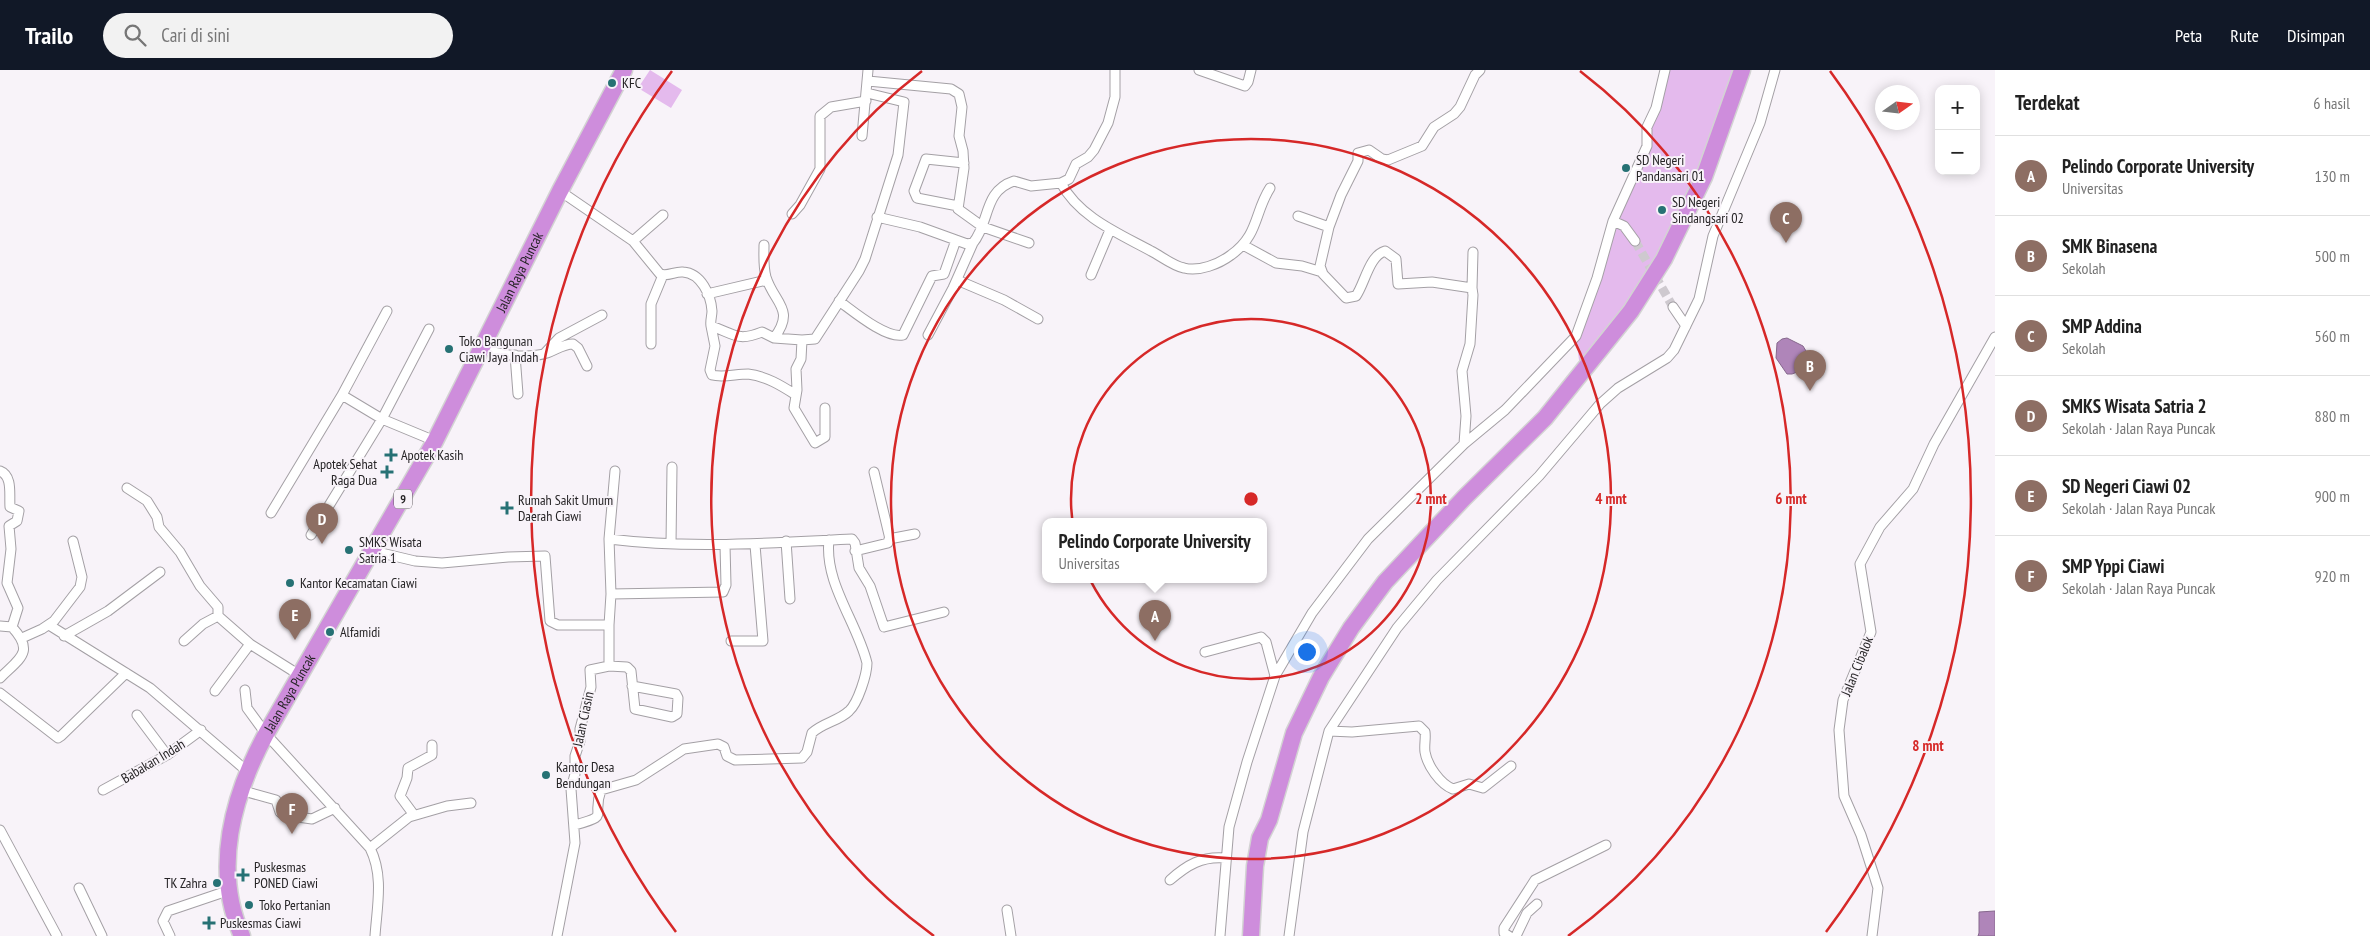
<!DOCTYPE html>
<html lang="id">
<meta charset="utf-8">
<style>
body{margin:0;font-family:"PT Sans Narrow",sans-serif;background:#f2f2f2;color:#222}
.controls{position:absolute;right:15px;top:15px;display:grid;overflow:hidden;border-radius:10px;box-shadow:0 2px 12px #0003}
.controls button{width:45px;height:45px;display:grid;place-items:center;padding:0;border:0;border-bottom:1px solid #e0e0e0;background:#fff;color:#222;font:25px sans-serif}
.compass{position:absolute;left:1875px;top:15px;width:45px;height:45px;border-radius:50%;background:#fff;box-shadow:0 2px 12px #0003;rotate:76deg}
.you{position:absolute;left:1306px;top:581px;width:18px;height:18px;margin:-12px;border:4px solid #fff;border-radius:50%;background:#1a73e8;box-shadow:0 0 0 8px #1a73e833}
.badge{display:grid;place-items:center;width:32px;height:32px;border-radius:50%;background:#111827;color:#fff;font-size:16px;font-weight:700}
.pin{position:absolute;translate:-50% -41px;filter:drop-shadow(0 1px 2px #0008)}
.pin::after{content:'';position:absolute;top:26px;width:18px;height:15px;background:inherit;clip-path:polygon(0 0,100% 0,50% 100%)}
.popup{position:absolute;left:1042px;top:448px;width:225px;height:65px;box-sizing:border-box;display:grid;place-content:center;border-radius:10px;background:#fff;filter:drop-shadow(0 1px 4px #0005);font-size:16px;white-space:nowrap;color:#767676}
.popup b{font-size:19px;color:#222}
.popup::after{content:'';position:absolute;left:50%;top:100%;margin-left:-10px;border:10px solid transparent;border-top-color:#fff}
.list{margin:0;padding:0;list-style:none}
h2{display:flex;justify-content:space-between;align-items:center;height:65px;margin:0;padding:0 20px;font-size:21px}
h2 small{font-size:16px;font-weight:400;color:#767676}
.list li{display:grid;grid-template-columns:32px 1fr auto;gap:15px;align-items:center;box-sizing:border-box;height:80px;padding:0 20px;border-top:1px solid #e0e0e0}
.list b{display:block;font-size:19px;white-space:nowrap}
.list p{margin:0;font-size:16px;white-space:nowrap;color:#767676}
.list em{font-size:16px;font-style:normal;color:#767676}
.icon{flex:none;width:28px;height:28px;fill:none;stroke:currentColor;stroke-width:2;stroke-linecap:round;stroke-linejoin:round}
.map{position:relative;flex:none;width:1995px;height:866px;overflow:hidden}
header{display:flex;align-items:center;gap:30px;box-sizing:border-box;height:70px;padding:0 25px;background:#111827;color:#fff}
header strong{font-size:24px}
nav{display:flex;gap:28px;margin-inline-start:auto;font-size:18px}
.search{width:350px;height:45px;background:#f2f2f2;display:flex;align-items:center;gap:12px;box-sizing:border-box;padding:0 18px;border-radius:28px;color:#767676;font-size:19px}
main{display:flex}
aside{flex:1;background:#fff}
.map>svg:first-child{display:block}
.green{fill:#e4baed}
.water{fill:#af85b9;stroke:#86688d}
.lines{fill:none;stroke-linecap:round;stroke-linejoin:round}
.street-tunnel{stroke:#cec9cf;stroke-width:9;stroke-dasharray:9 4.5;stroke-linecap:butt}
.street-casing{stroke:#a4a0a5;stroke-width:11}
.highway-casing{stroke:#d3d3d3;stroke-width:19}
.street{stroke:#fff;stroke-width:9}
.highway{stroke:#ce8ddc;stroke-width:16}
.ring{fill:none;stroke:#d62828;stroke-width:2.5}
.poi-dot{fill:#267174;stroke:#f8f3f9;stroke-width:2}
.labels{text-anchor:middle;stroke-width:4;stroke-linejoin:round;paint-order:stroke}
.shield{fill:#f8f3f9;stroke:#646165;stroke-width:1}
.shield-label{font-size:12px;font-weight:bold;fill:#252325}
.poi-label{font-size:14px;fill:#252325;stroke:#f8f3f9;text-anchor:start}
.street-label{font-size:14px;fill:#252325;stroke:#f8f3f9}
.centre{fill:#d62828;stroke:#f8f3f9;stroke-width:2.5}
.ring-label{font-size:15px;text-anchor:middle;font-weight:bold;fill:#d62828;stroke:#f8f3f9;stroke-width:4;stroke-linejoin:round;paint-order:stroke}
</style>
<header>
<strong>Trailo</strong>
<div class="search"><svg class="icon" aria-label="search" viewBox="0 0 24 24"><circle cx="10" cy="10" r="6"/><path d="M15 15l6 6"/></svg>Cari di sini</div>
<nav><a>Peta</a><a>Rute</a><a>Disimpan</a></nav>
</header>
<main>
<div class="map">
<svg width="1995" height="866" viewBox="0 0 1995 866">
<rect width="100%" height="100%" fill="#f8f3f9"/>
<path class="green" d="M650,0L682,20L671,38L638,18Z
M1665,0H1742L1681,156L1581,306L1576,266L1613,151L1647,76Z"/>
<path class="water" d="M1787,268L1803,276L1809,286L1805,299L1792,304H1787L1776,288L1777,273L1782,269Z
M1995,841V866H1978L1979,863V842Z"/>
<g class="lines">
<path class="street-tunnel" d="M1635,171L1673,237"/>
<defs>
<path id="street" d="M1199,0L1245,16L1248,12L1251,0
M868,11L951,19L959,24L962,37L959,66L963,81L964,98L958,139L983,157L1029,173
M862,66L868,0
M1061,113C1079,147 1118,163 1151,181C1161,186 1173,196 1184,198C1199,202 1219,194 1231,185C1259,165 1254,143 1270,118
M560,121L633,171L660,204C668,207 675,201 683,202C701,203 711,225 712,241C712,246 710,251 711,256C735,264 737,272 762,262L774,268L802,270
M958,136L917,128L914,121L926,89L964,93
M792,144L800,135L820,99V46L831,37L866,31
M1298,146L1329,157
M877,147L920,157L967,174L973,173C990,153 983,121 1014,111L1031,116L1061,113L1069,109L1076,94L1088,87L1094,80L1108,53L1115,27V0
M1613,151L1624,156L1635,171
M633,171L663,145
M764,175C764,185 763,196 766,207C774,233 796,239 774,268
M1243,175L1276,193L1302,196L1322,202
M1091,205L1110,160
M957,210L1004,230L1038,249
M1472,218L1473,182
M707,224L767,210
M839,231C853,241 886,269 903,265L932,206L944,204L956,170
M1673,237L1686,256
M711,256L715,276L710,300L712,305C723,308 736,304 748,304C766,306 782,316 796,325
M928,265L953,218L973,173
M651,274V234L663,205
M481,278C500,285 527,289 547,283C556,280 563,274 573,274L578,278L587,296
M544,284L559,268L602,245
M515,285L518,324
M342,325L382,349L435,371
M825,338V367L815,373L794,338L797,320L796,299L801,289L802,270L815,269L859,201L865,189L898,85L904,32L867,23
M1464,374L1466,346L1462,301L1470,274L1473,225L1472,218L1432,212L1398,214L1396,189L1385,181C1369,186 1365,213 1356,226L1346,228L1323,204L1320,196L1329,157L1341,125L1358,91V83L1369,80L1382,89L1388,90L1422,76L1434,57L1454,44L1460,37L1475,5L1480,0
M0,401C13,406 9,425 10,437L19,441L17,451L9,456L11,479L7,513L18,538L12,557
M874,402L890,469
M127,418L147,431L157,447L159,457L180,482L200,516L218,537V546L250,574L301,606
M271,443L342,325L387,241
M311,465L382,349L429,259
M609,469L615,401
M786,471L790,529
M671,474L672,397
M373,481L415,491L442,493L508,487L545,486L550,551L558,555H609V596
M855,481L888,473L889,469L915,464
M611,524L723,522L726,515L725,475
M49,555L150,618L248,702
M609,555L611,524L609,469C690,479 770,473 852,469L855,473L859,498L870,516L884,557L944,542
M0,556L12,557C35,582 20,588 0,608
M64,566L108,541L160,502
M22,568L42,559L54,551L80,517L82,507L73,471
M184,571L203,554L218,546
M731,571H763L755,475
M1205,582L1261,567L1266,572L1275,606
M245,620L247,638L266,664L370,778C384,806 377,836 375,866
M215,621L250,574
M0,623L58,668L61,666L126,603
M137,645L167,685
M1329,661L1352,662L1419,656L1425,662C1426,668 1424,675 1425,682C1427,695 1440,714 1453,719L1469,714L1483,718L1511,696
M103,720L167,685L201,660
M240,720L276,730L280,742L284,745L312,749L335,738
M414,745L400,726L407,708L408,698L432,685V675
M575,755C611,745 591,748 601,720L636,710L684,679L718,674L724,677L727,686L735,690L802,688L807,682L812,663C822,653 839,651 849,641C858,633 867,604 867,593C857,552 824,513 829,470
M0,760L57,866
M370,778L409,747L447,736L471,733
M1170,810C1187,795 1202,786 1225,788
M79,818L102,866
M1007,840L1011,866
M170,866L163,851L168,841L230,820
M557,866L575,773L571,719L575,704V686L580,671V659L591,617L590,600L609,596L627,597L631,601L635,639L672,647L677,644L678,628L676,624L632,616
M1220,866L1229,757L1247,692L1275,606L1312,543L1368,469L1464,374L1505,340L1576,266L1597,208L1613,151L1647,76V57L1656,38L1665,0
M1289,866L1303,762L1329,661L1397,558L1437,510L1539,406L1600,334L1618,318L1667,288L1674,280L1699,229L1713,166L1760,53L1775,0
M1509,866L1504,863V858L1535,810L1606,775
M1516,866L1527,843L1537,834
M1872,866L1878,818L1861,765L1844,726L1839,660L1843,630L1871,562L1860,494L1880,457L1913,419L1934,374L1995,267"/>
<g id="highway">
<path id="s1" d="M242,866C212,799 233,725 266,664L435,371L560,121L624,0"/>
<path d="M1251,866L1255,796L1260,768L1269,750L1294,663L1321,607L1351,558L1385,512L1464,428L1545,348L1631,241L1664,189L1704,107L1742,0"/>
</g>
</defs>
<use href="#street" class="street-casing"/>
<use href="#highway" class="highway-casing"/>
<use href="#street" class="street"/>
<use href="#highway" class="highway"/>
</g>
<g class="ring">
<circle cx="1251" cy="429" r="180"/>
<circle cx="1251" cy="429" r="360"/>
<path d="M934 866A540 540 0 0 1 922 1M1580 1A540 540 0 0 1 1568 866"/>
<path d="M676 862A720 720 0 0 1 672 1M1830 1A720 720 0 0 1 1826 862"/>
</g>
<g class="poi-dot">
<circle cx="612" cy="13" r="5"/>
<circle cx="1626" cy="98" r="5"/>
<circle cx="1662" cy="140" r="5"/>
<circle cx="449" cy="279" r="5"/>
<path d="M388.5 377.5h5v5h5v5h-5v5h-5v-5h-5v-5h5z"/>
<path d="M384.5 394.5h5v5h5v5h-5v5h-5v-5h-5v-5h5z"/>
<path d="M504.5 430.5h5v5h5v5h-5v5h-5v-5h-5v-5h5z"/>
<circle cx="349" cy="480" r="5"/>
<circle cx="290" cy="513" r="5"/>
<circle cx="330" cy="562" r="5"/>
<circle cx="546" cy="705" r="5"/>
<path d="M240.5 797.5h5v5h5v5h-5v5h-5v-5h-5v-5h5z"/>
<circle cx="217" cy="813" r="5"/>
<circle cx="249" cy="835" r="5"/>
<path d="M206.5 845.5h5v5h5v5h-5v5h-5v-5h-5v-5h5z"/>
</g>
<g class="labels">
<rect class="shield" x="394" y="419.5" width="18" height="19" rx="4"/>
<g class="shield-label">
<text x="403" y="433">9</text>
</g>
<g class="poi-label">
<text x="622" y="18">KFC</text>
<text x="1636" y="95">SD Negeri<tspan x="1636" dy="16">Pandansari 01</tspan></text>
<text x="1672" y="137">SD Negeri<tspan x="1672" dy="16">Sindangsari 02</tspan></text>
<text x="459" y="276">Toko Bangunan<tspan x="459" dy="16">Ciawi Jaya Indah</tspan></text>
<text x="401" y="390">Apotek Kasih</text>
<text x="377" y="399" text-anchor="end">Apotek Sehat<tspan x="377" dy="16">Raga Dua</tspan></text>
<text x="518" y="435">Rumah Sakit Umum<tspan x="518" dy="16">Daerah Ciawi</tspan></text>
<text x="359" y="477">SMKS Wisata<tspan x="359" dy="16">Satria 1</tspan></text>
<text x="300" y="518">Kantor Kecamatan Ciawi</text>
<text x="340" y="567">Alfamidi</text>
<text x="556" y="702">Kantor Desa<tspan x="556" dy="16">Bendungan</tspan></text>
<text x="254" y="802">Puskesmas<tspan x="254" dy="16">PONED Ciawi</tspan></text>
<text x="207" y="818" text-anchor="end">TK Zahra</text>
<text x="259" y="840">Toko Pertanian</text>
<text x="220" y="858">Puskesmas Ciawi</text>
</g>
<g class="street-label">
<text dy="5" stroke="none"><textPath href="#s1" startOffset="738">Jalan Raya Puncak</textPath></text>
<text transform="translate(1857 596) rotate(-68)" y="5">Jalan Cibalok</text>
<text dy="5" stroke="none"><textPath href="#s1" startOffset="258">Jalan Raya Puncak</textPath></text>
<text transform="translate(583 649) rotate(-78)" y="5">Jalan Ciasin</text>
<text transform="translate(153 691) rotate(-31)" y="5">Babakan Indah</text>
</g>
</g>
<circle cx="1251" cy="429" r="8" class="centre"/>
<g class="ring-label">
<text x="1431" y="434">2 mnt</text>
<text x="1611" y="434">4 mnt</text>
<text x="1791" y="434">6 mnt</text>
<text x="1928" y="681">8 mnt</text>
</g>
</svg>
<div class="controls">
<button>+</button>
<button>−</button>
</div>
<svg class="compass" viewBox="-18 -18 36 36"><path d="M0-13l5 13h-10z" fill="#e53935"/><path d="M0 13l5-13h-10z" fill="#767676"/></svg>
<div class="you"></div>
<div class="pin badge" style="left:1155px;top:571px;background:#8d6e63">A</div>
<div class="popup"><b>Pelindo Corporate University</b>Universitas</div>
<div class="pin badge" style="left:1810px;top:321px;background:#8d6e63">B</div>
<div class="pin badge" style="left:1786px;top:173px;background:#8d6e63">C</div>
<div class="pin badge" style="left:322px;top:474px;background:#8d6e63">D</div>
<div class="pin badge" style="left:295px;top:570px;background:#8d6e63">E</div>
<div class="pin badge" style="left:292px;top:764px;background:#8d6e63">F</div>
</div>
<aside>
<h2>Terdekat<small>6 hasil</small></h2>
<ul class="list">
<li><span class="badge" style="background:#8d6e63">A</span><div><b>Pelindo Corporate University</b><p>Universitas</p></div><em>130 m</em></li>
<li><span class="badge" style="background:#8d6e63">B</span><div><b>SMK Binasena</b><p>Sekolah</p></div><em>500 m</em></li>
<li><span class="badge" style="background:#8d6e63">C</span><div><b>SMP Addina</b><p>Sekolah</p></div><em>560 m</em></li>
<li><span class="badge" style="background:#8d6e63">D</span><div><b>SMKS Wisata Satria 2</b><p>Sekolah · Jalan Raya Puncak</p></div><em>880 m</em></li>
<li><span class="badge" style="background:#8d6e63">E</span><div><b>SD Negeri Ciawi 02</b><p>Sekolah · Jalan Raya Puncak</p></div><em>900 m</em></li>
<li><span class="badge" style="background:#8d6e63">F</span><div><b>SMP Yppi Ciawi</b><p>Sekolah · Jalan Raya Puncak</p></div><em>920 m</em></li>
</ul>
</aside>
</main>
